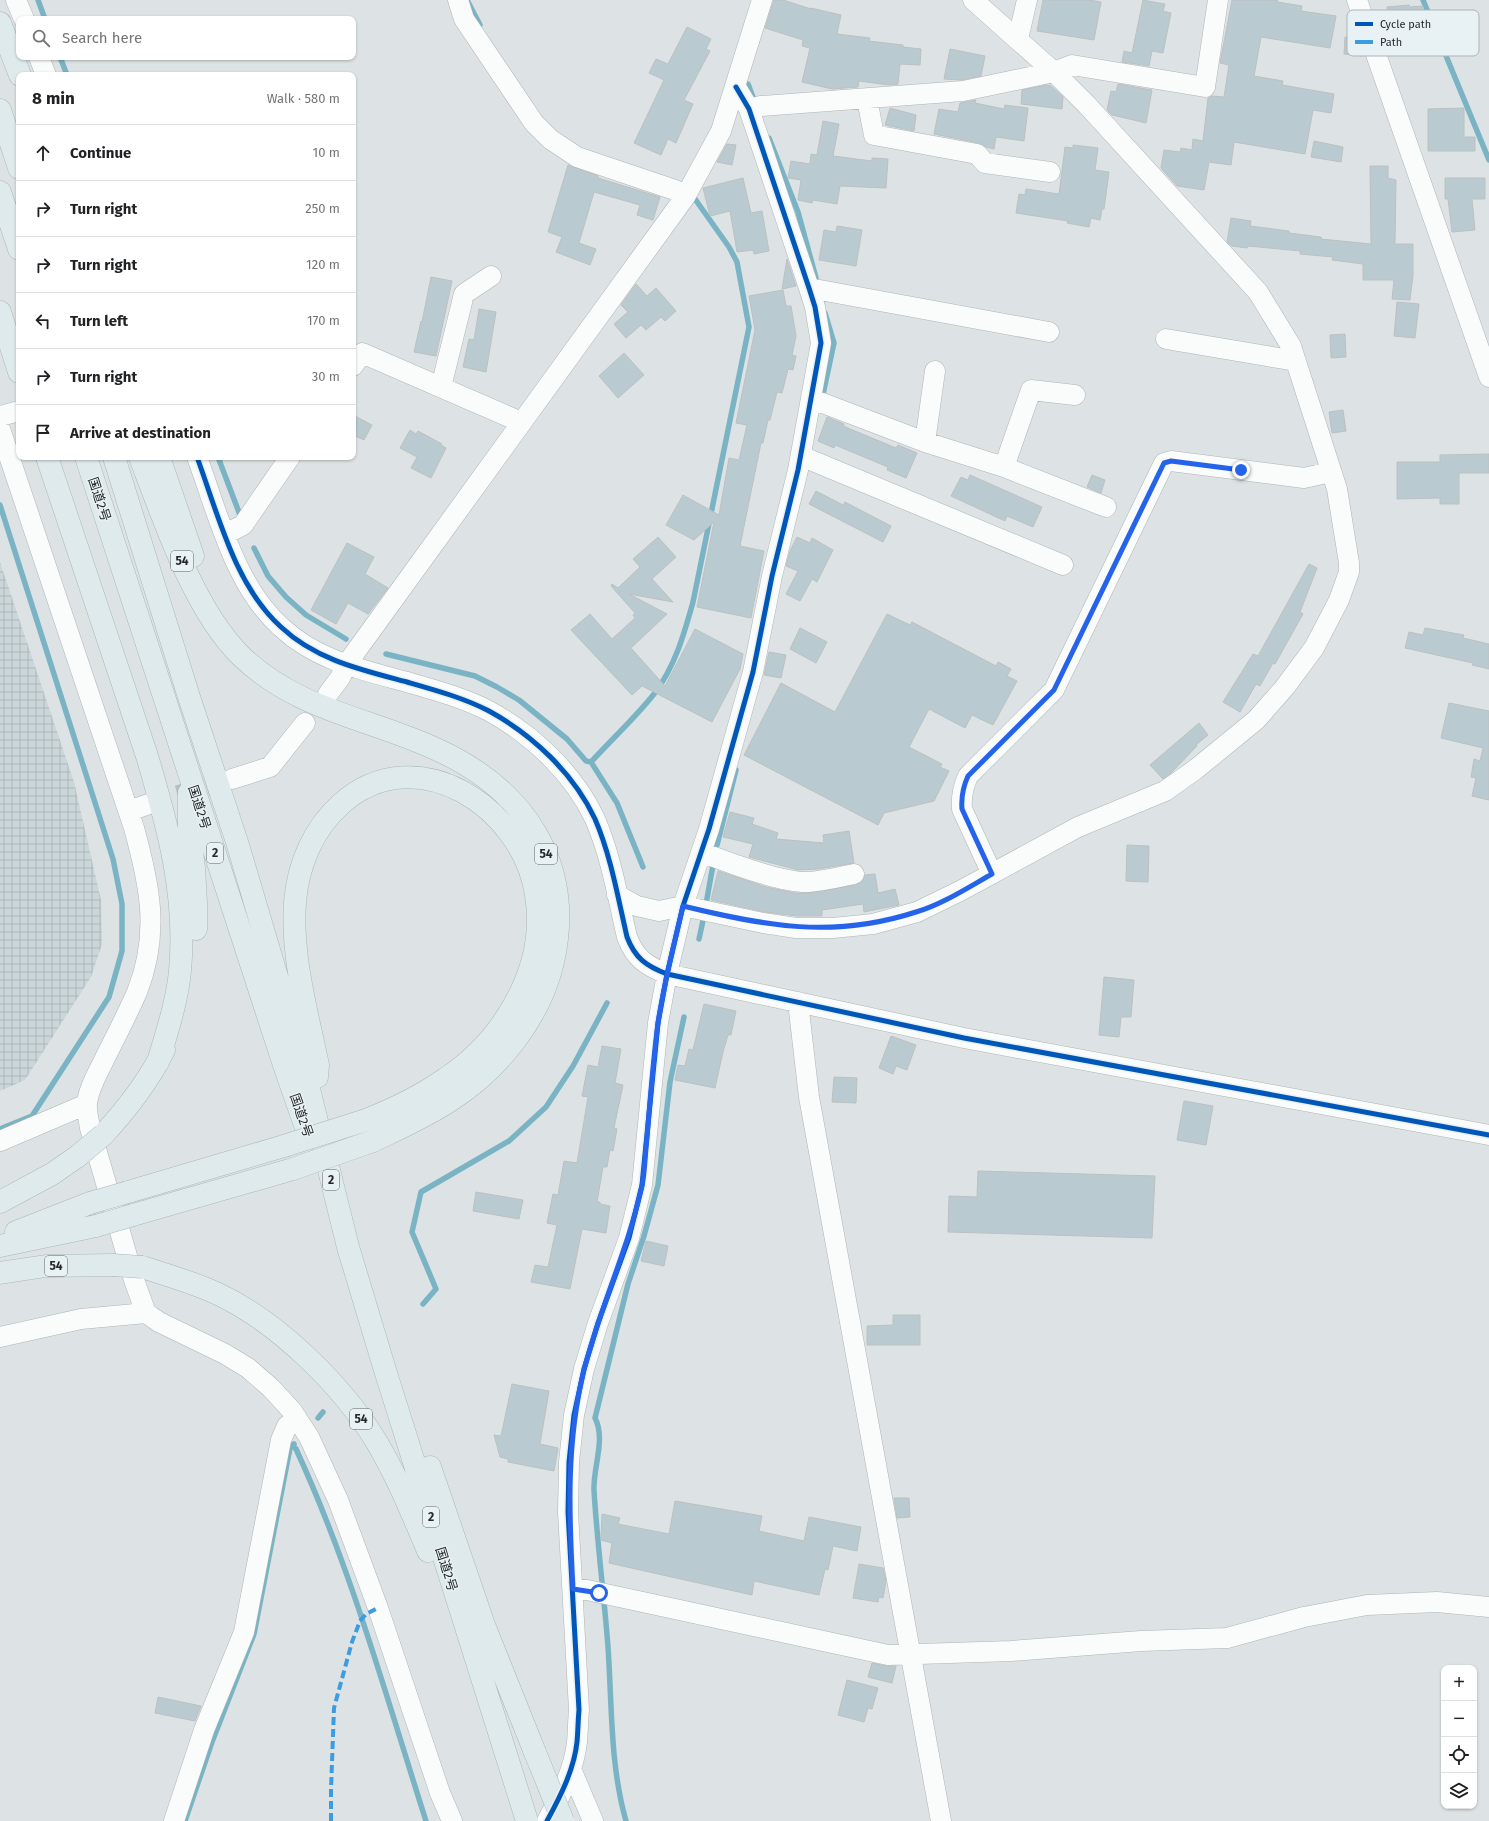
<!DOCTYPE html>
<meta charset="utf-8">
<style>
body{margin:0;font-family:"Fira Sans","Noto Sans JP",sans-serif;background:#f6f6f6;color:#202124}
.controls{position:absolute;right:12px;bottom:12px;display:grid;overflow:hidden;border-radius:8px;box-shadow:0 1px 3px #0004}
.controls button{width:36px;height:36px;display:grid;place-items:center;padding:0;border:0;border-bottom:1px solid #e0e0e0;background:#fff;color:#202124;font:20px sans-serif}
.stop{position:absolute;width:12px;height:12px;margin:-9px;border:3px solid #2563eb;border-radius:50%;background:#fff}
.stop.end{background:#2563eb;border-color:#fff;box-shadow:0 1px 4px #0008}
.list{margin:0;padding:0;list-style:none}
h2{display:flex;justify-content:space-between;align-items:center;height:52px;margin:0;padding:0 16px;font-size:17px}
h2 small{font-size:13px;font-weight:400;color:#757577}
.list li{display:grid;grid-template-columns:26px 1fr auto;gap:12px;align-items:center;box-sizing:border-box;height:56px;padding:0 16px;border-top:1px solid #e0e0e0}
.list b{display:block;font-size:15px;white-space:nowrap}
.list em{font-size:13px;font-style:normal;color:#757577}
.icon{flex:none;width:22px;height:22px;fill:none;stroke:currentColor;stroke-width:2;stroke-linecap:round;stroke-linejoin:round}
.map{position:relative;flex:none;width:1489px;height:1821px;overflow:hidden}
.search{position:absolute;background:#fff;box-shadow:0 1px 3px #0004;left:16px;top:16px;width:340px;height:44px;display:flex;align-items:center;gap:10px;box-sizing:border-box;padding:0 14px;border-radius:8px;color:#757577;font-size:15px}
.panel{position:absolute;background:#fff;box-shadow:0 1px 3px #0004;left:16px;top:72px;width:340px;height:388px;border-radius:8px}
.map>svg:first-child{display:block}
.industrial{fill:url(#industrial-grid)}
.lines{fill:none;stroke-linecap:round;stroke-linejoin:round}
.stream{stroke:#7ab4c4;stroke-width:5.5}
.building{fill:#b9cbd1;stroke:#bcc0c1}
.minor-tunnel{stroke:#b8bebf;stroke-width:20;stroke-dasharray:20 10;stroke-linecap:butt}
.minor-casing{stroke:#afb4b5;stroke-width:21}
.highway-casing{stroke:#a9b7ba;stroke-width:23}
.minor{stroke:#fafbfb;stroke-width:20}
.highway{stroke:#dfeaec;stroke-width:22}
.highway-bridge-casing{stroke:#a9b7ba;stroke-width:23;stroke-linecap:butt}
.highway-bridge{stroke:#dfeaec;stroke-width:22}
.quiet{stroke:#3c9ce1;stroke-width:4;stroke-dasharray:8 4;stroke-linecap:butt}
.cycleway-casing{stroke:#e8f1f4;stroke-width:8}
.cycleway{stroke:#0057b8;stroke-width:5}
.route{stroke:#2563eb;stroke-width:5}
.labels{text-anchor:middle;stroke-width:3;stroke-linejoin:round;paint-order:stroke}
.shield{fill:#e8f1f4;stroke:#606466;stroke-width:1}
.shield-label{font-size:12px;font-weight:bold;fill:#252829}
.street-label{font-size:13px;fill:#252829;stroke:#e8f1f4}
.key{fill:#e8f1f4;stroke:#aeb5b7;stroke-width:1}
.key-label{font-size:11px;fill:#252829}
</style>
<div class="map">
<svg width="1489" height="1821" viewBox="0 0 1489 1821">
<defs>
<pattern id="industrial-grid" width="8" height="8" patternUnits="userSpaceOnUse"><rect width="8" height="8" fill="#cad6d9"/><path d="M0 4h8M4 0v8" fill="none" stroke="#adb8ba"/></pattern>
</defs>
<rect width="100%" height="100%" fill="#dde3e4"/>
<path class="industrial" d="M0,562L74,782L101,900L102,944L91,977L25,1080L0,1091Z"/>
<g class="lines">
<path class="stream" d="M38,0L45,19
M1423,0L1489,160
M468,2L480,25
M60,57L67,75
M748,84L754,100
M769,138L798,212L816,278
M822,399L834,343L825,313
M218,457L240,515
M0,505L113,859L122,904V951L109,997L32,1116L0,1129
M254,548L268,576L286,597L306,615L346,639
M386,654L475,676L497,687L519,700L567,739L586,761L591,762
M717,845L736,770
M643,867L617,803L591,762C612,739 635,718 654,694C675,667 684,634 693,602L749,327L737,262L729,247L695,199L690,195
M706,904L713,865
M699,939L704,916
M423,1304L436,1289L412,1232L421,1192L509,1141L546,1107L573,1066L607,1003
M318,1418L323,1412
M292,1445L296,1449C351,1568 386,1696 426,1821
M185,1821L212,1742L254,1634L290,1448L294,1444
M626,1821C610,1765 612,1705 608,1647C604,1594 597,1542 594,1490C593,1467 606,1439 595,1418L628,1284L644,1236L658,1185L670,1082L684,1017"/>
</g>
<path class="building" d="M774,0H783L811,9V8L841,15L837,34L870,38L869,41L903,45V47L921,49L920,65L900,64L898,84L889,85L859,81L858,87L832,89L802,82L810,48L802,46L803,40L765,28Z
M1043,0H1090L1101,2L1094,40L1037,31Z
M1143,0L1165,4L1163,11L1171,13L1163,53L1152,51L1149,66L1122,62L1124,51L1132,53Z
M1232,0H1278L1277,2L1302,6L1301,11L1336,16L1330,48L1261,37L1254,76L1283,81L1282,85L1334,94L1331,113L1313,110L1305,154L1234,142L1231,165L1209,162L1204,190L1177,186L1161,168L1164,150L1180,152L1181,148L1192,150L1193,139L1203,141L1208,98L1212,96L1224,97L1229,65L1220,63Z
M1409,5V7L1423,6L1424,22L1388,25L1387,7Z
M687,27L711,39L706,49L710,51L684,100L693,104L676,143L668,139L661,155L634,143L664,80L649,73L656,59L668,64Z
M1345,37L1358,38L1362,50V56L1344,54Z
M950,49L985,56L981,76L961,80L944,79Z
M1118,84L1152,90L1146,123L1112,115L1107,110L1111,91L1116,92Z
M1047,85L1051,86L1063,97L1062,109L1021,104L1022,90Z
M976,100L975,103L1004,109L1005,105L1028,108L1024,141L996,137L994,149L986,147L979,143L934,134L939,109L958,112L960,103Z
M890,108L916,115L914,131L885,125Z
M1464,108V137H1475V151H1428V109Z
M823,121L839,124L833,156L872,161V158L888,159L886,188L840,186L837,204L813,200L812,203L798,200L801,180L788,178L791,161L810,164L811,154L817,155Z
M1314,141L1343,147L1341,162L1311,157Z
M727,144L736,145L732,165L717,162Z
M1073,145L1098,148L1095,170L1109,172L1104,209H1102L1100,220L1091,218L1089,227L1067,223L1068,221L1016,213L1019,194L1025,195L1026,189L1059,194L1065,147L1073,148Z
M568,165L598,176V178L660,197L653,220L637,215L640,205L594,192L579,243L596,249L590,265L556,252L562,237L548,232Z
M1370,166H1388V178L1396,180L1395,244H1413V275L1410,300L1392,299L1394,280H1363V264L1332,260L1333,257L1300,254V251L1248,246L1247,248L1232,246L1227,242L1231,218L1251,221L1250,226L1289,231V233L1321,237V239L1371,244Z
M743,178L751,213L762,211L769,251L754,254L753,250L737,252L730,211L710,216L703,188Z
M1445,178H1485V199H1472L1475,230L1452,232L1448,199H1445Z
M837,226L862,230L856,266L819,260L824,230L836,232Z
M787,259L796,286L782,289Z
M431,277L452,281L436,356L414,352L421,321L422,322Z
M636,284L647,296L656,288L676,311L665,321L661,317L646,330L641,325L626,338L614,324L628,312L621,305Z
M783,290L786,306H791L796,336L792,355L796,356L793,370L788,369L782,393L777,392L770,420H768L763,443H761L740,546L764,551L751,618L697,607L714,522L694,540L666,525L683,495L719,515L729,458L739,460L747,425L736,423L755,330L749,296Z
M1397,302L1419,304L1415,338L1394,336Z
M479,309L496,312L486,372L463,367L469,339L474,340Z
M1345,334L1346,357L1331,358L1330,335Z
M624,353L644,375L618,398L599,376Z
M1343,410L1346,431L1332,433L1329,412Z
M353,415L372,425L364,440L353,435Z
M827,417L844,424L843,426L896,448L898,445L917,453L906,478L887,470L888,467L835,445L834,448L818,441Z
M410,430L416,434L418,431L442,444L441,445L446,448L431,478L411,468L417,457L400,448Z
M1489,454V473H1459V504H1440V498L1397,499V462H1440V455Z
M970,475L1042,507L1033,527L1007,516L1005,521L951,496L961,477L968,480Z
M1092,475L1105,480L1101,493L1087,487Z
M816,491L843,505L845,502L891,526L883,542L809,504Z
M658,537L676,557L652,579L673,602L629,594L667,614L631,648L665,686L695,629L743,654L740,669L712,722L642,686L632,695L571,630L590,614L612,639L635,618L633,615L635,613L611,586L612,584L618,588L640,567L633,559Z
M797,537L810,543L812,538L833,550L817,582L812,579L800,601L786,594L798,571L786,566L790,551Z
M347,543L374,557L365,574L388,588L368,614L348,603L336,624L311,610Z
M1309,564L1317,568L1300,612L1303,614L1275,664L1273,663L1260,686L1256,684L1240,712L1223,702L1253,654L1258,656Z
M887,614L910,625L912,622L996,666L998,662L1011,669L1007,676L1017,681L993,725L972,715L965,728L929,709L909,747L942,764L940,767L949,771L934,801L884,813L878,825L744,755L781,683L835,712Z
M800,628L827,642L816,663L790,649Z
M1425,628L1464,635L1463,638L1489,644V669L1472,665L1473,663L1405,648L1409,632L1423,635Z
M769,652L786,655L781,678L764,675Z
M1449,703L1489,711V800L1472,796L1476,778L1471,777L1474,759L1480,761L1483,748L1441,738Z
M1199,723L1208,735L1196,745L1197,746L1171,773L1163,779L1150,765Z
M730,812L754,818L752,824L778,833L776,839L824,843L823,835L849,831L854,863L818,869L798,870L749,857L753,844L723,837Z
M1127,845L1149,846L1148,882L1126,881Z
M718,871L766,887L795,893H808L856,885L862,882L865,875L875,874L878,893L895,889L899,905L864,912L863,904L822,910V916H797L765,912L711,900Z
M1104,977L1134,980L1131,1017H1121L1119,1037L1099,1035Z
M704,1004L736,1011L731,1035H728L723,1052L715,1088L675,1080L678,1065L685,1066L689,1049L693,1050Z
M891,1036L916,1045L907,1070L896,1066L893,1074L879,1068Z
M602,1046L621,1049L615,1083L623,1085L614,1128L617,1129L613,1151L610,1150L607,1167H603L597,1202H600V1204L610,1206L606,1233L582,1229L570,1289L531,1282L535,1265L548,1267L557,1225L547,1223L553,1194L558,1195L564,1161L577,1163L588,1097L582,1096L588,1065L598,1067Z
M834,1077L857,1078L856,1103L832,1102Z
M1184,1101L1213,1106L1206,1145L1177,1140Z
M978,1171L1155,1176L1152,1238L948,1232L949,1196L977,1197Z
M476,1192L523,1200L519,1219L473,1211Z
M646,1241L668,1246L664,1266L641,1261Z
M893,1315H920V1345H867V1326L893,1325Z
M512,1384L549,1391L540,1444L558,1448L554,1471L508,1462V1459L500,1457L494,1435L501,1436Z
M894,1498H909L910,1517L897,1518Z
M675,1501L762,1516L759,1531L804,1541L809,1517L861,1527L857,1551L833,1546L828,1570L825,1569L819,1595L754,1581L752,1595L609,1563L612,1543L601,1540L602,1514L620,1518L618,1524L669,1534Z
M859,1564L883,1568L886,1581L883,1598L879,1597L878,1602L853,1598Z
M872,1663L886,1666H896L892,1683L868,1677Z
M847,1680L878,1688L872,1709L868,1708L864,1722L838,1715Z
M158,1697L201,1706L195,1721L155,1713Z"/>
<g class="lines">
<path class="minor-tunnel" d="M149,804L232,779"/>
<defs>
<path id="minor" d="M16,0L24,19
M458,0L464,19L534,123L550,139L577,157L675,190L685,197
M1357,0L1489,377
M1018,39L1027,0
M39,57L46,75
M867,99L874,135L977,154L985,163L1050,172
M749,109L761,106L963,91L1054,72L1072,65L1205,87L1218,0
M809,288L1049,332
M1166,339L1296,361
M353,366L362,353L521,422
M441,387L464,294L491,276
M812,399L925,442L1004,467L1106,507
M0,416L19,411
M0,429L134,828C150,886 160,934 137,992C127,1015 116,1036 105,1058C98,1073 89,1087 87,1103C86,1111 89,1120 90,1128L134,1280L146,1313L159,1322L225,1354L248,1368L271,1388L292,1411L309,1437L338,1500L378,1608L440,1793L452,1821
M925,442L935,371
M801,456L1063,565
M197,457C218,514 235,586 281,627C316,660 362,670 407,682C435,690 464,698 489,711C533,735 574,774 595,819C611,856 618,898 627,937C635,958 646,966 667,974L964,1038L1489,1135
M1004,467L1031,390L1075,395
M225,534L243,525L290,457
M328,694L340,678L346,665L685,197L721,131L762,0
M232,779L270,767L305,723
M129,811L149,804
M701,852C727,862 781,883 808,882C824,881 839,877 854,874
M992,874L962,809C961,797 963,787 968,776L1054,690L1164,463L1171,461L1304,478L1331,472
M617,895L637,906L659,911L683,906L763,923L796,928H833L873,924L917,912L960,891L1078,827L1165,791L1196,769L1256,720L1285,687L1314,648L1339,600L1349,572V563L1337,489L1291,346L1258,292L1087,105L1054,72L973,0
M798,1002L809,1097L941,1821
M0,1141L87,1104
M0,1337L81,1319L146,1313
M573,1589L587,1590L888,1655L1011,1651L1141,1641L1227,1638L1304,1617L1367,1605L1437,1602L1489,1607
M571,1769L593,1821
M174,1821L204,1730L244,1632L281,1440L287,1426L297,1418
M547,1821C560,1797 574,1770 577,1742C578,1731 578,1721 579,1710L568,1512L569,1462L574,1415L584,1369L598,1323L629,1238L642,1185L658,1023L667,974L683,906L709,829L753,672L772,576L798,470L821,343L815,307L809,288L749,109L736,87"/>
<path id="highway" d="M0,23L20,75
M0,110L19,168
M0,192L19,249
M0,312L19,372
M47,457L147,756C168,827 187,895 180,971C177,1002 167,1032 158,1062
M86,457L284,1065L305,1125
M114,457L189,697L237,842L302,1061L348,1247L385,1370L527,1821
M140,457C163,518 194,610 241,656C298,711 370,718 438,750C525,790 575,864 553,962C540,1018 499,1069 451,1100C427,1116 400,1128 373,1141
M159,457L193,556
M189,793V828L194,868L196,903V929
M317,1077L318,1065C307,1012 291,956 295,902C298,865 313,829 341,804C416,737 523,807 536,895C548,967 504,1040 445,1079C421,1096 394,1109 366,1120
M103,1135C127,1109 148,1082 164,1050
M128,1192L284,1146
M0,1202L52,1174L78,1156
M133,1215L293,1169
M16,1232L90,1203
M0,1246L96,1226
M142,1267C167,1275 192,1282 216,1293C277,1321 342,1385 376,1441C397,1476 412,1513 428,1551
M0,1273L46,1266L113,1265
M430,1467L484,1625L534,1750"/>
</defs>
<use href="#minor" class="minor-casing"/>
<use href="#highway" class="highway-casing"/>
<use href="#minor" class="minor"/>
<use href="#highway" class="highway"/>
<defs>
<path id="highway-bridge" d="M284,1146L366,1120
M78,1156L103,1135
M293,1169L373,1141
M90,1203L128,1192
M96,1226L133,1215
M113,1265L142,1267
M534,1750L563,1821"/>
</defs>
<use href="#highway-bridge" class="highway-bridge-casing"/>
<use href="#highway-bridge" class="highway-bridge"/>
<path class="quiet" d="M331,1821V1790L334,1708L352,1642L360,1621L366,1614L378,1608"/>
<defs>
<path id="cycleway" d="M197,457C218,514 235,586 281,627C316,660 362,670 407,682C435,690 464,698 489,711C533,735 574,774 595,819C611,856 618,898 627,937C635,958 646,966 667,974L964,1038L1489,1135
M547,1821C560,1797 574,1770 577,1742C578,1731 578,1721 579,1710L568,1512L569,1462L574,1415L584,1369L598,1323L629,1238L642,1185L658,1023L667,974L683,906L709,829L753,672L772,576L798,470L821,343L815,307L809,288L749,109L736,87"/>
</defs>
<use href="#cycleway" class="cycleway-casing"/>
<use href="#cycleway" class="cycleway"/>
</g>
<g class="lines">
<path class="route" d="M599,1593L573,1589C569,1515 566,1443 584,1370C600,1308 628,1249 642,1186C645,1171 645,1154 647,1138C650,1100 653,1061 658,1023C664,983 674,945 683,906C765,926 833,939 916,912C941,905 969,887 992,874L962,809C961,797 963,787 968,776L1054,690L1164,463L1171,461L1241,470"/>
</g>
<g class="labels">
<g class="shield">
<rect x="171" y="551" width="22" height="20" rx="3"/>
<rect x="207" y="843" width="16" height="20" rx="3"/>
<rect x="535" y="844" width="22" height="20" rx="3"/>
<rect x="323" y="1170" width="16" height="20" rx="3"/>
<rect x="45" y="1256" width="22" height="20" rx="3"/>
<rect x="350" y="1409" width="22" height="20" rx="3"/>
<rect x="423" y="1507" width="16" height="20" rx="3"/>
</g>
<g class="shield-label">
<text x="182" y="565">54</text>
<text x="215" y="857">2</text>
<text x="546" y="858">54</text>
<text x="331" y="1184">2</text>
<text x="56" y="1270">54</text>
<text x="361" y="1423">54</text>
<text x="431" y="1521">2</text>
</g>
<g class="street-label">
<text transform="translate(100 499) rotate(72)" y="5">国道2号</text>
<text transform="translate(200 807) rotate(72)" y="5">国道2号</text>
<text transform="translate(302 1115) rotate(71)" y="5">国道2号</text>
<text transform="translate(447 1569) rotate(73)" y="5">国道2号</text>
</g>
</g>
<rect x="1347" y="10" width="132" height="46" rx="6" class="key"/>
<rect x="1355" y="22" width="18" height="4" fill="#0057b8"/>
<rect x="1355" y="40" width="18" height="4" fill="#3c9ce1"/>
<g class="key-label">
<text x="1380" y="28">Cycle path</text>
<text x="1380" y="46">Path</text>
</g>
</svg>
<div class="controls">
<button>+</button>
<button>−</button>
<button><svg class="icon" aria-label="locate" viewBox="0 0 24 24"><circle cx="12" cy="12" r="6"/><path d="M12 2v4M12 18v4M2 12h4M18 12h4"/></svg></button>
<button><svg class="icon" aria-label="layers" viewBox="0 0 24 24"><path d="M12 4l9 5-9 5-9-5zM3 14l9 5 9-5"/></svg></button>
</div>
<div class="stop" style="left:599px;top:1593px"></div>
<div class="stop end" style="left:1241px;top:470px"></div>
<div class="search"><svg class="icon" aria-label="search" viewBox="0 0 24 24"><circle cx="10" cy="10" r="6"/><path d="M15 15l6 6"/></svg>Search here</div>
<section class="panel">
<h2>8 min<small>Walk · 580 m</small></h2>
<ul class="list">
<li><svg class="icon" aria-label="ahead" viewBox="0 0 24 24"><path d="M12 20V5M6 11l6-6 6 6"/></svg><div><b>Continue</b></div><em>10 m</em></li>
<li><svg class="icon" aria-label="right" viewBox="0 0 24 24"><path d="M7 20v-9h11M14 6l5 5-5 5"/></svg><div><b>Turn right</b></div><em>250 m</em></li>
<li><svg class="icon" aria-label="right" viewBox="0 0 24 24"><path d="M7 20v-9h11M14 6l5 5-5 5"/></svg><div><b>Turn right</b></div><em>120 m</em></li>
<li><svg class="icon" aria-label="left" viewBox="0 0 24 24"><path d="M17 20v-9H6M10 6l-5 5 5 5"/></svg><div><b>Turn left</b></div><em>170 m</em></li>
<li><svg class="icon" aria-label="right" viewBox="0 0 24 24"><path d="M7 20v-9h11M14 6l5 5-5 5"/></svg><div><b>Turn right</b></div><em>30 m</em></li>
<li><svg class="icon" aria-label="arrive" viewBox="0 0 24 24"><path d="M6 21V4h12l-3 4 3 4H6"/></svg><div><b>Arrive at destination</b></div></li>
</ul>
</section>
</div>
